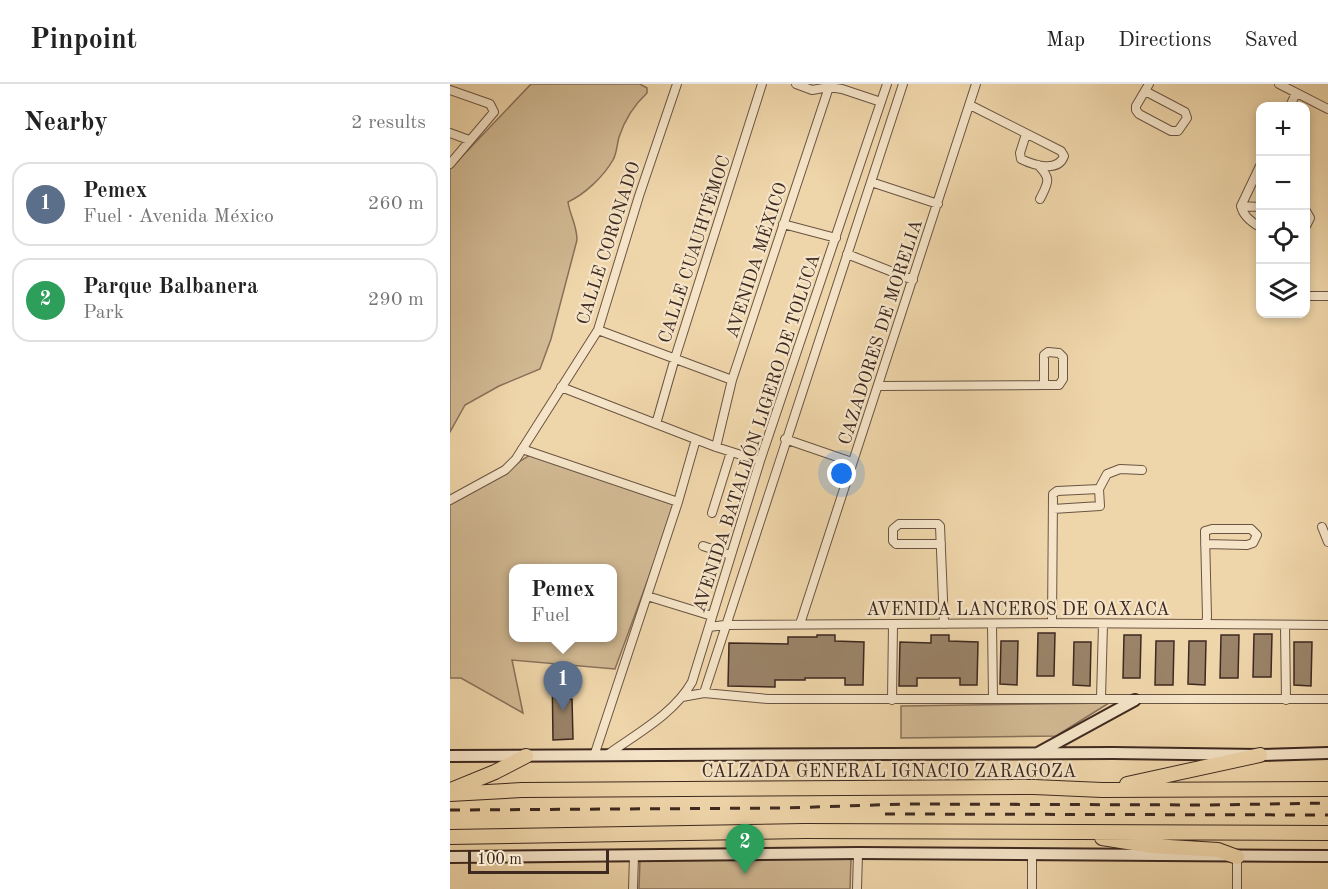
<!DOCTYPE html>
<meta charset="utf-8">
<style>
body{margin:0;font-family:"Old Standard TT",serif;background:#f2f2f2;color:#222}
.controls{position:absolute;right:18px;top:18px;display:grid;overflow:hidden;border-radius:12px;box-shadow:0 3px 9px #0003}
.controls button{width:54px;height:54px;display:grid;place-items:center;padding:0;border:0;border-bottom:2px solid #e0e0e0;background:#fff;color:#222;font:30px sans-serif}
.scale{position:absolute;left:18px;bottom:15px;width:141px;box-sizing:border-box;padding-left:6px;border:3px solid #3e2920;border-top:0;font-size:16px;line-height:21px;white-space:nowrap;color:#3e2920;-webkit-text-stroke:4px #f5e4c8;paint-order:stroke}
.you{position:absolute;left:392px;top:390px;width:21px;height:21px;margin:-15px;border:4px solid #fff;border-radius:50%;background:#1a73e8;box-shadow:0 0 0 9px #1a73e833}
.badge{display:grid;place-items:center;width:39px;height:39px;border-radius:50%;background:#8f2418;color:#fff;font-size:20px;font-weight:700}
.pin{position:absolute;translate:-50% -50px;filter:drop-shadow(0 2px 3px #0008)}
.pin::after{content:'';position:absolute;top:32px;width:21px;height:18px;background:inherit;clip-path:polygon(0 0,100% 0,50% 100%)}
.popup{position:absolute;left:59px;top:480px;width:108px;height:78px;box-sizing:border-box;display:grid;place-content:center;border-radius:12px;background:#fff;filter:drop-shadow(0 2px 4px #0005);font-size:20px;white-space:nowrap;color:#767676}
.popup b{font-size:22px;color:#222}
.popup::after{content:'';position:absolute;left:50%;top:100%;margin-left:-12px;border:12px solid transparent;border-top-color:#fff}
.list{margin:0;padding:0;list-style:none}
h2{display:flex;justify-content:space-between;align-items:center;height:78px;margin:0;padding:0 24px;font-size:26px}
h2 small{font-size:20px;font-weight:400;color:#767676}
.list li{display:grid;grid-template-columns:39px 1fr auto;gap:18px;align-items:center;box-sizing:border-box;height:84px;margin:0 12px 12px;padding:0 12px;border:2px solid #e0e0e0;border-radius:18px}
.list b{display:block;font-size:22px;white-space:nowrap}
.list p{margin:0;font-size:20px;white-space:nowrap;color:#767676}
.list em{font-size:20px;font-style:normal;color:#767676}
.icon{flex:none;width:33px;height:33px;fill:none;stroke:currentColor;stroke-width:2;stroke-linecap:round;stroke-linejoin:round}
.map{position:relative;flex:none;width:878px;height:805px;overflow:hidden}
header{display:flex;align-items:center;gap:36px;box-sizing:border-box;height:84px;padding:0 30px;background:#fff;border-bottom:2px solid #e0e0e0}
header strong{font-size:28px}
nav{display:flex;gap:33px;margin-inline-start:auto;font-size:21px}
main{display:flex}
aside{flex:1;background:#fff}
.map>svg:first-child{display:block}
.green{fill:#d1b993;stroke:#88715a;stroke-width:1.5;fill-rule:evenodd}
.building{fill:#9a8368;stroke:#3e2920;stroke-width:1.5}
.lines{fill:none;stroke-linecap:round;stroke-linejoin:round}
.street-casing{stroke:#6a5442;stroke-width:10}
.secondary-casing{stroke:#3e2920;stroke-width:14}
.highway-casing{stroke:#3e2920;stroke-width:16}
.street{stroke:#f5e4c8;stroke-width:8}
.secondary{stroke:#f5e4c8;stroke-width:10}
.highway{stroke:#efd6aa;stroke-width:14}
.rail{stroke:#3e2920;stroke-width:3;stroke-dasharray:10 10;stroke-linecap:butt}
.labels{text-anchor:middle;stroke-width:4.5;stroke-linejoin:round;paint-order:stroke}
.street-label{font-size:18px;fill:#3e2920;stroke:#f5e4c8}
</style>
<header>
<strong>Pinpoint</strong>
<nav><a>Map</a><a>Directions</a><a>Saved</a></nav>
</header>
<main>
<aside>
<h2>Nearby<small>2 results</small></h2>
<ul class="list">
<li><span class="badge" style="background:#5c6f8a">1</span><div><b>Pemex</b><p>Fuel · Avenida México</p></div><em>260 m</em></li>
<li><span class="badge" style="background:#2e9e5b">2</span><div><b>Parque Balbanera</b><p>Park</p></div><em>290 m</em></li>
</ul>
</aside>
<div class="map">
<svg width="878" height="805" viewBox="0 0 878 805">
<rect width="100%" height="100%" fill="#efd6aa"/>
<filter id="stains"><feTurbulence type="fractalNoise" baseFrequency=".00333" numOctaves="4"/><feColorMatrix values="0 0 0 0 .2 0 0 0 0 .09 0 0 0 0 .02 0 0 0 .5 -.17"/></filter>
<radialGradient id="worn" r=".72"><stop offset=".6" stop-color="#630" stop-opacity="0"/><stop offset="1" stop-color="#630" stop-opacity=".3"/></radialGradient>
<path class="green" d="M81,0H190L197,4V9C183,22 175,35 169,53C167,60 167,69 163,76C153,93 135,110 118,118C120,132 127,141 127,156L101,255L90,285L49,302L15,321L0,348V85Z
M80,371L226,419L165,585L62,576L73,629L11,594H0V420ZM63,484H162V554H63Z
M659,619L606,652L451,654V622Z
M190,775H401L400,805H189Z"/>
<path class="building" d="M588,549H605L604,592H587Z
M804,550H822L821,593H803Z
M367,551H385V557L414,558L413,601H395V594H355V596H325V603L278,602L279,559L338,560V553H367Z
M481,551H499V557L528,558L527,601H510V594H467V602H449L450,558L481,559Z
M674,551H691L690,594H673Z
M771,551H789L788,594H770Z
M551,557H568L567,601L550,600Z
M706,557H724L723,601H705Z
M739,557H756L755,601L738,600Z
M624,558H641L640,602L623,601Z
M844,558H862L861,602L844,601Z
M113,581L114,616L122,615L123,655L103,656L102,582Z"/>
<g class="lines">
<defs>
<path id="street" d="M346,0L362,6L379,3L392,5L431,18
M829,0L878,25
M0,6L40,20L44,28L0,80
M695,7L735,28L737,34L728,47H721L689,30L686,26V22L699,0
M520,21L611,67L614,72C608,89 583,81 571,75L570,69L576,50
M840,22L846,9
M0,49L19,56
M588,81C602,95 598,99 590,115
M810,82L791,122C793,132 801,138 810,143
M421,98L488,120
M791,122L810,123
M856,127L860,134L856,142
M333,140L386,154
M397,170L463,196
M856,212H878
M148,246L282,296
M429,302L594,301H609L613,295V273L609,269L598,268L594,271V301
M111,303L266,363L310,377
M206,340L225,274L312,0
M335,355L402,378
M266,363L282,296L380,0
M72,365L228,418
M0,416L55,386L66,375L148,246L189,112L227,0
M603,425L650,422L649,405L657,390L670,385L692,386
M262,429L281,368
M872,443L878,458
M491,460H446L443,457V445L449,440H488L490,442L494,540
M755,460L797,461L803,459L807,451L801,445H762L755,447V449L757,533L756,540
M253,462L280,471
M197,512L262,532
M602,539L603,410L607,407L649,405
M350,540L526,0
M542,540L543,615
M835,541L836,616
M259,543L275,541L602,539L878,541
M254,609L453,0
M232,613L254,609L318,615H878
M651,614L653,540
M442,616L443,540
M157,671C186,650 224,630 242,598L310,377L437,0
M144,672L228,418L246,355
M582,771V805
M183,805L184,771
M407,805L408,769
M787,805V773"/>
<path id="secondary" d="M588,669L685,616
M0,672L663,669L810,671L878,669
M0,773L408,769L878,772"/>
<path id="highway" d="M677,700L810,671
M1,706L45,688L76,672
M0,710L72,706L584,703L652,706L878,705
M0,753L354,747L878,749
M652,754L703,762L768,766L787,773"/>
</defs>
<use href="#street" class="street-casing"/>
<use href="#secondary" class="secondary-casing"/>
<use href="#highway" class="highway-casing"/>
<use href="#street" class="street"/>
<use href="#secondary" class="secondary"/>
<use href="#highway" class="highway"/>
<path class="rail" d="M0,726L336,724L454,720L758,721L878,719
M435,730L878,731"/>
</g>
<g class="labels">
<g class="street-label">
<text transform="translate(158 159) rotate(-72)" y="6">CALLE CORONADO</text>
<text transform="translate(244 165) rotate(-72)" y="6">CALLE CUAUHTÉMOC</text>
<text transform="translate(306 176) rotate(-72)" y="6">AVENIDA MÉXICO</text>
<text transform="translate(430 248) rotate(-72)" y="6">CAZADORES DE MORELIA</text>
<text transform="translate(306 349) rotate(-72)" y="6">AVENIDA BATALLÓN LIGERO DE TOLUCA</text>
<text x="568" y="531">AVENIDA LANCEROS DE OAXACA</text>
<text x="439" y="693">CALZADA GENERAL IGNACIO ZARAGOZA</text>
</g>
</g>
<rect width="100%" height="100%" filter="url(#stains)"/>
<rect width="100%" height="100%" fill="url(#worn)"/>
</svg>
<div class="controls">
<button>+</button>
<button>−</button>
<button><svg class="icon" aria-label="locate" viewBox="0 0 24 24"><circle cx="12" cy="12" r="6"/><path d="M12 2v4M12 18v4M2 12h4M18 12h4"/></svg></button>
<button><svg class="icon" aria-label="layers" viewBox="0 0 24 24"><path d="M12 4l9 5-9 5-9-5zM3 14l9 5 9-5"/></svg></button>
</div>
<div class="scale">100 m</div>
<div class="you"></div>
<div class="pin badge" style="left:113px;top:627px;background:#5c6f8a">1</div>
<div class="popup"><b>Pemex</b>Fuel</div>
<div class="pin badge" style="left:295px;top:790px;background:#2e9e5b">2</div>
</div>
</main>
